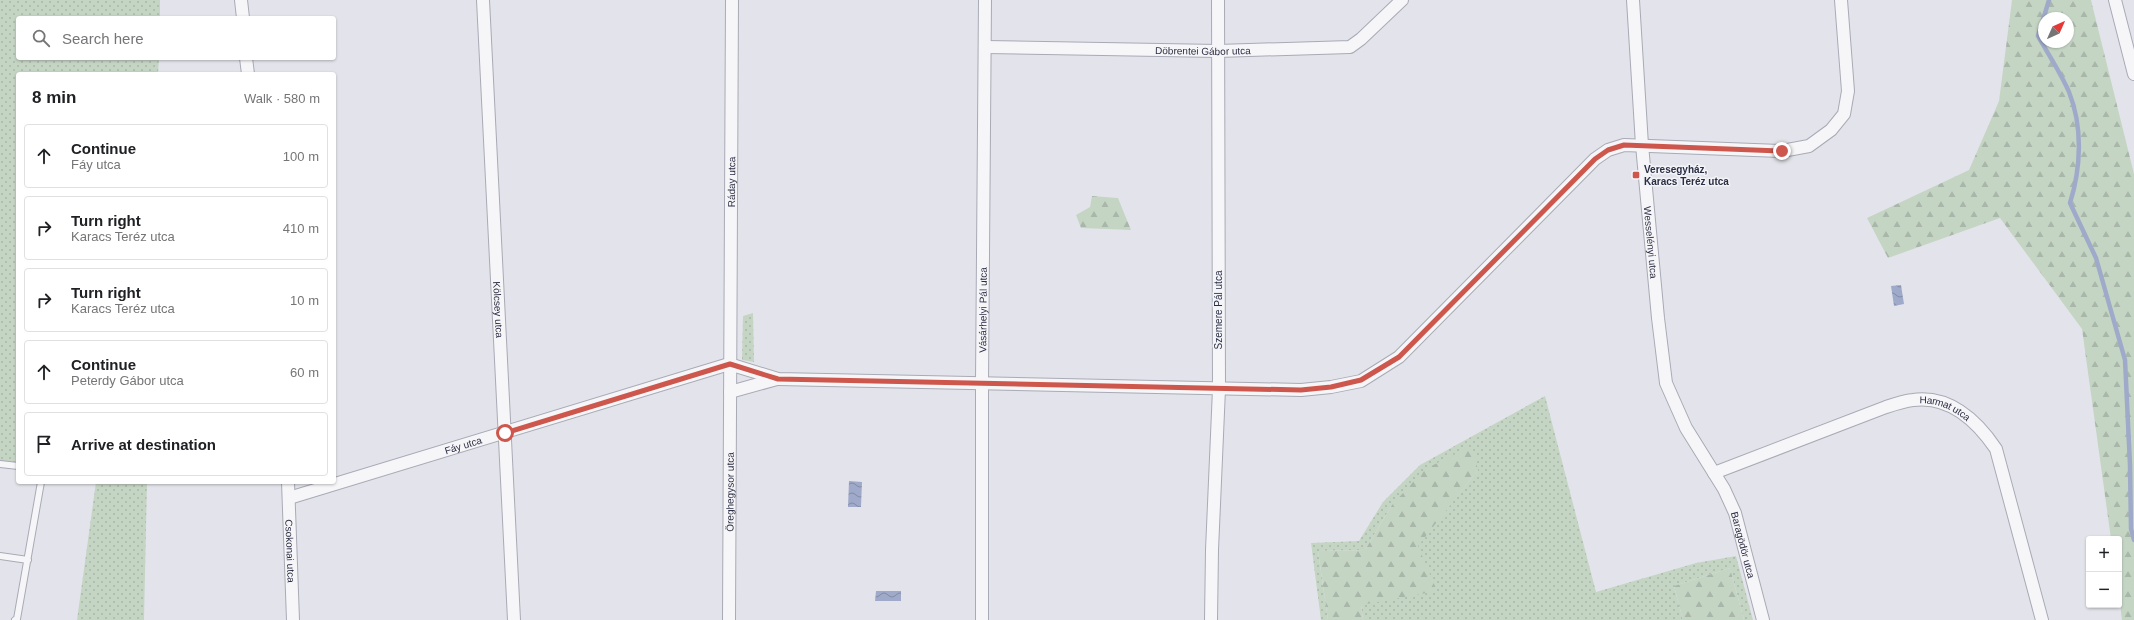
<!DOCTYPE html>
<meta charset="utf-8">
<style>
body{margin:0;font-family:Helvetica,sans-serif;background:#f6f6f6;color:#202124}
.controls{position:absolute;right:12px;bottom:12px;display:grid;overflow:hidden;border-radius:4px;box-shadow:0 1px 3px #0004}
.controls button{width:36px;height:36px;display:grid;place-items:center;padding:0;border:0;border-bottom:1px solid #e0e0e0;background:#fff;color:#202124;font:20px sans-serif}
.compass{position:absolute;left:2038px;top:12px;width:36px;height:36px;border-radius:50%;background:#fff;box-shadow:0 1px 3px #0004;rotate:45deg}
.stop{position:absolute;width:12px;height:12px;margin:-9px;border:3px solid #cd574c;border-radius:50%;background:#fff}
.stop.end{background:#cd574c;border-color:#fff;box-shadow:0 1px 4px #0008}
.list{margin:0;padding:0;list-style:none}
h2{display:flex;justify-content:space-between;align-items:center;height:52px;margin:0;padding:0 16px;font-size:17px}
h2 small{font-size:13px;font-weight:400;color:#757577}
.list li{display:grid;grid-template-columns:26px 1fr auto;gap:12px;align-items:center;box-sizing:border-box;height:64px;margin:0 8px 8px;padding:0 8px;border:1px solid #e0e0e0;border-radius:4px}
.list b{display:block;font-size:15px;white-space:nowrap}
.list p{margin:0;font-size:13px;white-space:nowrap;color:#757577}
.list em{font-size:13px;font-style:normal;color:#757577}
.icon{flex:none;width:22px;height:22px;fill:none;stroke:currentColor;stroke-width:2;stroke-linecap:round;stroke-linejoin:round}
.map{position:relative;flex:none;width:2134px;height:620px;overflow:hidden}
.search{position:absolute;background:#fff;box-shadow:0 1px 3px #0004;left:16px;top:16px;width:320px;height:44px;display:flex;align-items:center;gap:10px;box-sizing:border-box;padding:0 14px;border-radius:4px;color:#757577;font-size:15px}
.panel{position:absolute;background:#fff;box-shadow:0 1px 3px #0004;left:16px;top:72px;width:320px;height:412px;border-radius:4px}
.map>svg:first-child{display:block}
.grass{fill:url(#grass-dots)}
.forest{fill:url(#forest-firs);fill-rule:evenodd}
.water{fill:url(#water-waves)}
.lines{fill:none;stroke-linecap:round;stroke-linejoin:round}
.stream{stroke:#9faaca;stroke-width:4.5}
.service-casing{stroke:#a8aab5;stroke-width:8}
.minor-casing{stroke:#a8aab5;stroke-width:14}
.service{stroke:#f6f6f9;stroke-width:6}
.minor{stroke:#f6f6f9;stroke-width:12}
.route{stroke:#cd574c;stroke-width:5}
.poi-dot{fill:#cd574c;stroke:#f3f4f8;stroke-width:1.5}
.labels{text-anchor:middle;stroke-width:3;stroke-linejoin:round;paint-order:stroke}
.street-label{font-size:10px;fill:#2b2e43;stroke:#f3f4f8}
.poi-label{font-size:10px;font-weight:bold;fill:#2b2e43;stroke:#f3f4f8;text-anchor:start}
</style>
<div class="map">
<svg width="2134" height="620" viewBox="0 0 2134 620">
<defs>
<pattern id="grass-dots" width="8" height="8" patternUnits="userSpaceOnUse"><rect width="8" height="8" fill="#c5d5c4"/><path d="M2 2h.1M6 6h.1" fill="none" stroke="#a9b7aa" stroke-width="1.8" stroke-linecap="round"/></pattern>
<pattern id="forest-firs" width="22" height="20" patternUnits="userSpaceOnUse"><rect width="22" height="20" fill="#c5d5c4"/><path d="M5 1l3.5 6h-7zM16 11l3.5 6h-7z" fill="#a9b7aa"/></pattern>
<pattern id="water-waves" width="16" height="10" patternUnits="userSpaceOnUse"><rect width="16" height="10" fill="#9faaca"/><path d="M0 5q4-4 8 0t8 0" fill="none" stroke="#828ba6"/></pattern>
</defs>
<rect width="100%" height="100%" fill="#e3e4eb"/>
<path class="grass" d="M0,0H160V18H18V58H159L158,74H18V466L0,464Z
M753,313L754,362L742,360L743,316Z
M1545,396L1596,592L1696,563L1736,556L1753,620H1744L1730,568L1674,586L1683,620H1363L1361,605L1417,546L1478,470L1392,505L1365,550L1318,551L1328,620H1321L1311,543L1359,541L1383,502L1420,465Z
M96,482H147L144,620H77Z"/>
<path class="forest" d="M2012,0H2091L2134,174V620H2122L2119,597V539H2111L2082,329L2000,218L1888,258L1867,218L1969,170L1999,101ZM2044,18H2068V42H2044Z
M1092,196L1118,198L1131,230L1081,228L1076,215L1090,207Z
M1472,446L1478,470L1418,546L1437,591L1361,605L1363,620H1328L1318,551L1365,550L1392,505L1425,469Z
M1730,568L1744,620H1683L1674,586Z"/>
<path class="water" d="M1901,285L1904,304L1894,306L1891,286Z
M849,481L862,482L861,507H848Z
M876,591H901V601H875Z"/>
<g class="lines">
<path class="stream" d="M2049,0L2038,36C2048,54 2061,73 2069,92C2083,127 2081,168 2070,203L2096,258L2125,360L2130,465L2131,529L2134,540"/>
<defs>
<path id="service" d="M0,464L18,466
M0,556L28,560
M15,620L17,619L41,482"/>
<g id="minor">
<path d="M241,0L243,18"/>
<path id="s1" d="M483,0L514,620"/>
<path id="s2" d="M1633,0L1642,145L1658,318L1666,383L1686,428L1724,489L1735,513L1763,620"/>
<path d="M2115,0L2134,74"/>
<path id="s3" d="M985,47L1218,51L1350,47L1361,39L1402,0"/>
<path d="M246,58L248,74"/>
<path d="M729,364L778,379L1301,390L1331,387L1361,381L1399,357L1595,159L1608,150L1624,145L1782,151L1809,146L1831,130L1844,114L1848,91L1841,0"/>
<path d="M730,392L777,379"/>
<path id="s4" d="M1714,473L1886,407C1895,404 1904,401 1913,400C1950,395 1977,421 1996,449L2042,620"/>
<path id="s5" d="M288,482L293,620"/>
<path id="s6" d="M289,498L729,364"/>
<path id="s7" d="M729,620L732,0"/>
<path id="s8" d="M982,620V382L985,0"/>
<path d="M1211,620L1212,550L1219,389L1218,0"/>
</g>
</defs>
<use href="#service" class="service-casing"/>
<use href="#minor" class="minor-casing"/>
<use href="#service" class="service"/>
<use href="#minor" class="minor"/>
</g>
<g class="lines">
<path class="route" d="M505,433L730,364L778,379L1301,390L1331,387L1361,380L1399,357L1595,159L1608,150L1624,145L1782,151"/>
</g>
<rect class="poi-dot" x="1632" y="171" width="8" height="8" rx="2"/>
<g class="labels">
<g class="street-label">
<text dy="4" stroke="none"><textPath href="#s3" startOffset="218">Döbrentei Gábor utca</textPath></text>
<text dy="4" stroke="none"><textPath href="#s7" startOffset="438">Ráday utca</textPath></text>
<text dy="4" stroke="none"><textPath href="#s2" startOffset="243">Wesselényi utca</textPath></text>
<text dy="4" stroke="none"><textPath href="#s1" startOffset="310">Kölcsey utca</textPath></text>
<text dy="4" stroke="none"><textPath href="#s8" startOffset="310">Vásárhelyi Pál utca</textPath></text>
<text transform="translate(1218 310) rotate(-90)" y="4">Szemere Pál utca</text>
<text dy="4" stroke="none"><textPath href="#s4" startOffset="246">Harmat utca</textPath></text>
<text dy="4" stroke="none"><textPath href="#s6" startOffset="182">Fáy utca</textPath></text>
<text dy="4" stroke="none"><textPath href="#s7" startOffset="128">Öreghegysor utca</textPath></text>
<text dy="4" stroke="none"><textPath href="#s2" startOffset="565">Baragödör utca</textPath></text>
<text dy="4" stroke="none"><textPath href="#s5" startOffset="69">Csokonai utca</textPath></text>
</g>
<g class="poi-label">
<text x="1644" y="173">Veresegyház,<tspan x="1644" dy="12">Karacs Teréz utca</tspan></text>
</g>
</g>
</svg>
<div class="controls">
<button>+</button>
<button>−</button>
</div>
<svg class="compass" viewBox="-18 -18 36 36"><path d="M0-13l5 13h-10z" fill="#e53935"/><path d="M0 13l5-13h-10z" fill="#757577"/></svg>
<div class="stop" style="left:505px;top:433px"></div>
<div class="stop end" style="left:1782px;top:151px"></div>
<div class="search"><svg class="icon" aria-label="search" viewBox="0 0 24 24"><circle cx="10" cy="10" r="6"/><path d="M15 15l6 6"/></svg>Search here</div>
<section class="panel">
<h2>8 min<small>Walk · 580 m</small></h2>
<ul class="list">
<li><svg class="icon" aria-label="ahead" viewBox="0 0 24 24"><path d="M12 20V5M6 11l6-6 6 6"/></svg><div><b>Continue</b><p>Fáy utca</p></div><em>100 m</em></li>
<li><svg class="icon" aria-label="right" viewBox="0 0 24 24"><path d="M7 20v-9h11M14 6l5 5-5 5"/></svg><div><b>Turn right</b><p>Karacs Teréz utca</p></div><em>410 m</em></li>
<li><svg class="icon" aria-label="right" viewBox="0 0 24 24"><path d="M7 20v-9h11M14 6l5 5-5 5"/></svg><div><b>Turn right</b><p>Karacs Teréz utca</p></div><em>10 m</em></li>
<li><svg class="icon" aria-label="ahead" viewBox="0 0 24 24"><path d="M12 20V5M6 11l6-6 6 6"/></svg><div><b>Continue</b><p>Peterdy Gábor utca</p></div><em>60 m</em></li>
<li><svg class="icon" aria-label="arrive" viewBox="0 0 24 24"><path d="M6 21V4h12l-3 4 3 4H6"/></svg><div><b>Arrive at destination</b></div></li>
</ul>
</section>
</div>
